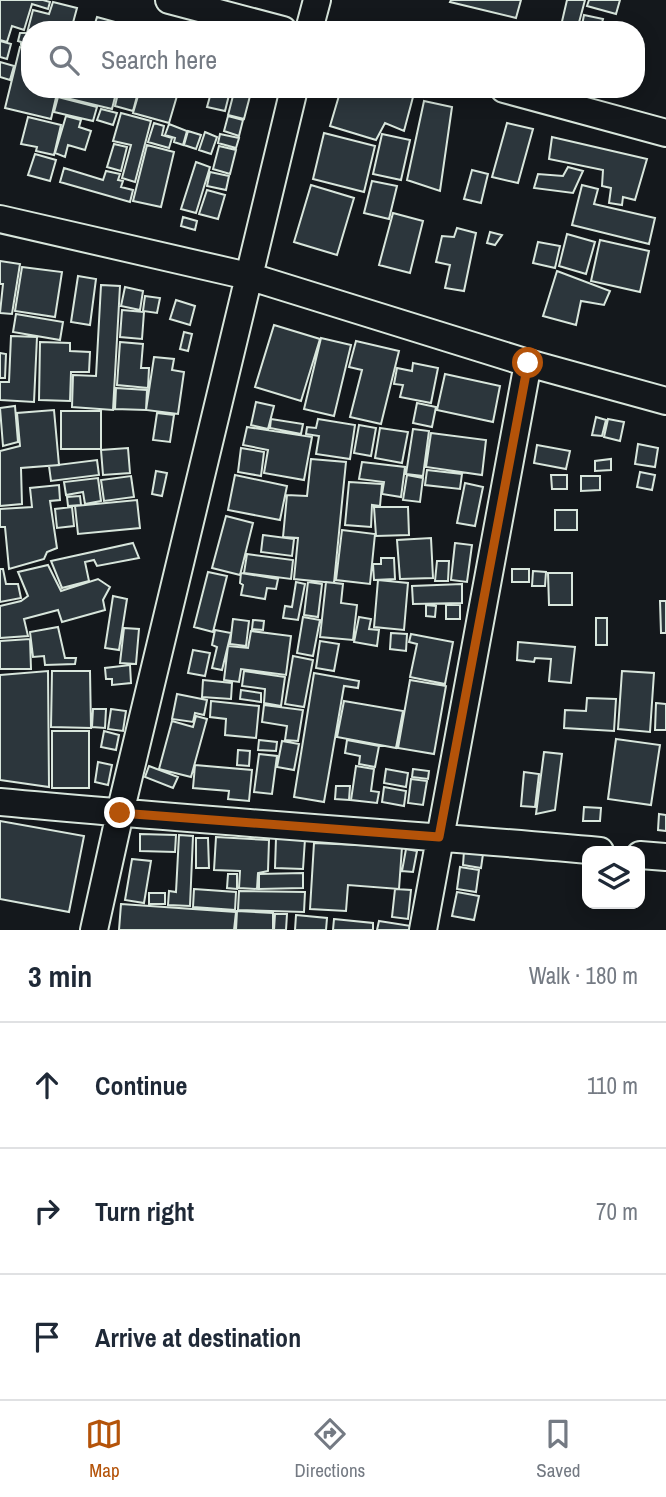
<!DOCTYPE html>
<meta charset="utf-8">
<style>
body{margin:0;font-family:"Archivo Narrow",sans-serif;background:#f6f6f7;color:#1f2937}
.controls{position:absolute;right:21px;bottom:21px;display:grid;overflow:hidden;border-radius:14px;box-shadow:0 4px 18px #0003}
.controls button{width:63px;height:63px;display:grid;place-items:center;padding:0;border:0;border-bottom:2px solid #e0e1e3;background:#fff;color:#1f2937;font:35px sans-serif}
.stop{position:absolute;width:21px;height:21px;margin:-16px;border:5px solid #b45309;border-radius:50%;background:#fff}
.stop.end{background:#b45309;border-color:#fff;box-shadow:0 2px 7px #0008}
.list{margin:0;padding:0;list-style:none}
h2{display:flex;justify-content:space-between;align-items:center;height:91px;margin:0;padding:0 28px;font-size:30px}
h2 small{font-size:23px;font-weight:400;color:#747a83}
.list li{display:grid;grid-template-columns:46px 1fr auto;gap:21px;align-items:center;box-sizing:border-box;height:126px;padding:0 28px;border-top:2px solid #e0e1e3}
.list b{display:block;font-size:26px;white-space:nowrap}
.list em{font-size:23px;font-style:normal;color:#747a83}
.icon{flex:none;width:38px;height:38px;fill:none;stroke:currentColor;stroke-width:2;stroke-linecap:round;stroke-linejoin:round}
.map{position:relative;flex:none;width:666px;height:930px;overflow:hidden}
.search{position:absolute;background:#fff;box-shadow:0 4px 18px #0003;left:21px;right:21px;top:21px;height:77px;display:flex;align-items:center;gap:18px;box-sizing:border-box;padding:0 24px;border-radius:28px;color:#747a83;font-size:26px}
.sheet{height:469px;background:#fff}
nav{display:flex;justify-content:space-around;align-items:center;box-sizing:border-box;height:98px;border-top:2px solid #e0e1e3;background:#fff;font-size:19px;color:#747a83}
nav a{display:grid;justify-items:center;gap:4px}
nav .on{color:#b45309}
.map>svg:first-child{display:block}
.building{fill:#2c363c;stroke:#d8e6dc;stroke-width:2}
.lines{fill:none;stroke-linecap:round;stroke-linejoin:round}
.minor-casing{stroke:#d8e6dc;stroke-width:30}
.minor{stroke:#14181c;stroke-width:26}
.route{stroke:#b45309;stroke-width:9}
</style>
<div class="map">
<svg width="666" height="930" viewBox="0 0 666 930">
<rect width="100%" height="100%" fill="#14181c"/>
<path class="building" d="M0,0H43L50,2L48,9L32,4L24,30L12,26L7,42L0,40Z
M451,0H521L516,18L450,2Z
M567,0H585L577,30H560Z
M589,0H620L616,14L587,6Z
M53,2L77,8L71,30H30V47L21,45V42L18,41L20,33H27L33,10L49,14Z
M584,15L603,19L600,30H581Z
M97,17L115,22L113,30H93Z
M0,41L11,44L7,59L0,57Z
M20,47L30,49V89H58L51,119L5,108Z
M0,62L14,66L10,80L0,77Z
M59,89H98V92L115,97L112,109L58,96Z
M119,89H139L133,111L115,106Z
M140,89H179L169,123L133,113Z
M212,89L230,91L225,111L207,107Z
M341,89H383L413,97L404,131L385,123L376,140L330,126Z
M234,92L250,96L244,119L228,115Z
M58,97L97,107L93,121L54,112Z
M424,101L452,107L440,191L407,180Z
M101,109L117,113L113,125L97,120Z
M121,113L151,121L135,182L122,178L131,145L113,141Z
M66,116L81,120L79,127L91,131L85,150L68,145L65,157L55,153Z
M228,116L243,120L239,136L224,131Z
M28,117L61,125L54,155L36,151L37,147L21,144Z
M154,123L164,126L162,135L172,138L169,148L148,142Z
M507,123L533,129L518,183L492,177Z
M169,124L187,131L183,145L174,142L175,138L165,135Z
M188,131L201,135L196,149L184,145Z
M205,132L217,137L211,154L199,150Z
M324,133L375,146L364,192L313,179Z
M220,134L239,138L236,148L218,143Z
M382,134L410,140L401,180L373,174Z
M552,137L647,159L635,200L623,197L622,205L609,203L611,188L602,186L603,170L549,159Z
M114,144L127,147L121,171L107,167Z
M147,145L174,152L161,207L133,201Z
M219,146L236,150L230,174L213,169Z
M35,154L56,160L50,181L28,175Z
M196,162L210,167L196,213L181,209Z
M568,167L583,171L573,193L534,188L538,174L563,176Z
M64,168L103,180L106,171L120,174L118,180L123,181L121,187L133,190L130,202L60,182Z
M472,170L488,174L481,203L464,199Z
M210,172L229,176L226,190L207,186Z
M372,181L397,186L389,219L364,213Z
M311,185L354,198L337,255L294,242Z
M582,185L598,189L594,204L655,218L649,244L572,225Z
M207,190L225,195L218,219L199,214Z
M393,213L423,221L410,273L379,265Z
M183,217L197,221L195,230L181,226Z
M457,228L476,233L464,291L445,288L450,265L436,262L442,236L454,237Z
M490,232L502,235L495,245L487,243Z
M567,234L595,242L586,274L559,266Z
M600,240L649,251L640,292L591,281Z
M538,242L560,246L555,268L533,263Z
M0,261L20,264L12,314L0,313L3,284H0Z
M22,267L62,272L55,317L15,311Z
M557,271L610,291L604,305L581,301L576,325L543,316Z
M78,276L96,279L90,325L71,322Z
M101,285L120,286L113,410L72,407L73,375L96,376Z
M125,287L143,291L140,310L121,306Z
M145,296L160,298L157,313L143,311Z
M176,300L195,306L190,325L170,319Z
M122,310L144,312L142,339L120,337Z
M16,314L63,322L60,340L13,332Z
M274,325L320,339L301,401L255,387Z
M184,332L192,334L188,351L180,349Z
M11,336L37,337L34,402L0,400V382H9Z
M321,338L351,345L334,416L304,409Z
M356,341L399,351L381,424L350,417L362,370L349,367Z
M40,342L70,343V351L90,352L89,372H71L70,401L39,400Z
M120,342L143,344L141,368H149L148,388L117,385Z
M0,353L6,354L5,378H0Z
M154,357L174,359L172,370L184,372L178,414L146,410Z
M413,363L438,368L431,403L400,397L403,385L394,384L397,368L412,371Z
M445,374L500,386L493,422L437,410Z
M116,388L147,390L146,410L115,409Z
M256,402L274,406L268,429L251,425Z
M417,403L436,407L432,427L413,423Z
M15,406L18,442L3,446L0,408Z
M54,410L59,465L21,468L22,504L0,506V451L20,446L17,413Z
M61,411H101V449H61Z
M157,413L174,415L170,442L153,440Z
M596,417L606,420L602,436L592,435Z
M271,419L303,424L301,434L270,428Z
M318,419L355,425L350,459L316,454L319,436L306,434L307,427L316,428Z
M608,419L624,422L620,441L604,437Z
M359,425L376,428L371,456L354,453Z
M247,427L312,437L304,480L264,473L268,450L243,445Z
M380,428L408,432L402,463L375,458Z
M413,429L429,431L423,476L406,474Z
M431,433L486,440L482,475L426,467Z
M638,444L658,448L655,467L635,464Z
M537,445L570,451L566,469L534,463Z
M128,448L130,473L103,475L101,450Z
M241,448L264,452L261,476L238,472Z
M311,459L346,462L334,583L294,579L298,538L283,537L287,495L307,496Z
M611,459V470L595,471V461Z
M97,460L99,475L51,481L49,466Z
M362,462L405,467L401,497L382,494L384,482L359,479Z
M427,470L462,474L460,489L425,485Z
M156,471L167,473L162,496L152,494Z
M640,472L655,475L652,490L637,487Z
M235,475L287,486L280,520L228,510Z
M407,475L423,478L420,502L403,500Z
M551,475H567V489H552Z
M131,476L134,497L104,501L101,480Z
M581,476H600V490L581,491Z
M98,478L101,501L85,504L83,492L66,495L64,482Z
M349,482L382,484L380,506L372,505L371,527L345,525Z
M465,483L483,487L475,526L457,523Z
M59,485L60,500L50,501L57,548L47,552L44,559L9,569L5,527H0V509L32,507L30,488Z
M80,496L81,505L68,506L67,497Z
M137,500L140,528L78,534L75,506Z
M72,507L74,526L57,528L55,509Z
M374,507H408L409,535L376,536Z
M555,510H577V530H555Z
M226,516L253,523L240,575L212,568Z
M342,530L375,534L370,584L336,580Z
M263,535L294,539L292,556L261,552Z
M431,538L433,578L400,579L397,540Z
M133,543L139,558L97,566L94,560L85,562L89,581L62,588L51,561Z
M455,543L472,545L467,582L451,580Z
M247,554L293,560L291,579L244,573Z
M381,558H394L395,579L374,580L373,564H381Z
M437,561H449L448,581H435Z
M48,565L61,591L98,579L110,587L103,600L105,610L62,622L58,610L24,619L28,636L0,638V606L21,601L28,596L18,572Z
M0,569H3L6,584H18L21,598L0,602Z
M512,569H529V582H512Z
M533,571L546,572L545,586H532Z
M208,572L227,576L213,632L194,627Z
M241,573L278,579L276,589L267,588L265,599L241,595L243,585L240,583Z
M548,573H572V605H549Z
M378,580L408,583L404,630L374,627Z
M296,582L305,584L298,620L283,618L285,606L292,607Z
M308,582L322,584L318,617L304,615Z
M326,582L343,584L341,603L357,605L353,640L320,637Z
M462,584V603L413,604L412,586Z
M113,596L127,599L119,650L105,648Z
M660,601H666V633H661Z
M426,605L436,606L435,617L426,616Z
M446,605H460V619H446Z
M303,617L320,620L313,656L297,653Z
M359,617L371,619L369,629L379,630L377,646L354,642Z
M596,618H607V645H596Z
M233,619L249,621L246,646L230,644Z
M253,620L264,621L263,630L252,629Z
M58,627L65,658H76L75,664L45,665L44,656L33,657L30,632Z
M124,628L139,629L136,664L120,663Z
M215,630L231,633L222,670L212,668L217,647L212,645Z
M251,631L291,636L286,675L241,669L239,682L224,680L228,646L248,648Z
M391,633L407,634L406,651L390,649Z
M411,634L453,642L445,684L410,677L417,644L409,642Z
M30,639L31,669H0V641Z
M320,641L339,644L334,671L316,668Z
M518,642L575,647L571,683L549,681L551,659L535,658L534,662L517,660Z
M193,650L210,653L205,676L188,673Z
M293,656L313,660L304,707L285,704Z
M130,665L131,683L112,685V679H106L105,668Z
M48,671L49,787L0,780V675Z
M52,671H90L91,728L51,727Z
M244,671L285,677L281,706L264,703L265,689L242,686Z
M622,671L654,673L650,732L618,729Z
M314,673L359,681L358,688L344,686L324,802L294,797Z
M203,680L232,683L231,699L202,697Z
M410,680L446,686L434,754L398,748Z
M241,690L261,693V702L240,699Z
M177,694L207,700L204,715L195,713L193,722L172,719Z
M587,698L616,699L614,731L564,728L565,710L586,711Z
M211,701L259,706L256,738L225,735L226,719L210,717Z
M344,701L403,711L396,748L337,737Z
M656,703L666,704V730H655Z
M264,705L303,710L298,741L285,740L287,726L262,722Z
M93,709H106L105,728L92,727Z
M111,709L126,711L123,731L108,729Z
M196,716L207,719L191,777L159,769L172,721L193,727Z
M52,731H89V788H52Z
M104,731L119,735L116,750L101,747Z
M616,739L660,745L651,805L608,799Z
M259,740L277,742L276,751L258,750Z
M347,740L379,746L375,767L359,764L360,756L345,753Z
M282,741L299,744L294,770L277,767Z
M238,750L250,751L249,766L237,765Z
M544,752L562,754L555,810L536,814Z
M259,754L277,756L272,794L254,792Z
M98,762L112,765L108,785L95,782Z
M195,765L252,770L249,801L228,799L229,791L193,788Z
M149,766L178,777L173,788L145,777Z
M356,766L374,769L371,791L379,792L377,803L351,800Z
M386,769L408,773L406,787L384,783Z
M413,769L429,771L428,779L412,777Z
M524,772L539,774L535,807L521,806Z
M411,779L427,781L423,805L408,803Z
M336,786H350L349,800L335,799Z
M384,787L406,791L404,806L382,802Z
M584,807L601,808L600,821H583Z
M659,814L666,815V831L658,830Z
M0,821L84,836L69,912L0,899Z
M140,834L176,835L175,852L140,851Z
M179,835L193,836L190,906L168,905L169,891L176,892Z
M216,837L269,840L268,871L258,873L257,889L239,888L240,871L214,870Z
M196,838H208L209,868H196Z
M276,838L305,839L303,869L275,868Z
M314,843L402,847L399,889L348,885L346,911L310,909Z
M406,849L417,851L413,872L402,871Z
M464,851L483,854L481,868L463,865Z
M132,859L151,861L144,903L125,900Z
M460,867L479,870L476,892L457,889Z
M303,873V888L259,889V874Z
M228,874H237V889L227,888Z
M194,889L236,892L235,910L193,907Z
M395,889L411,890L408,919L392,917Z
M239,891L305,892L304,912L238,910Z
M457,892L479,896L474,920L452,916Z
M149,893H165V904H149Z
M121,904L236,912L234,930H119Z
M237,911L273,913V930H236Z
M275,914H287L286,930H274Z
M296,915L327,918L326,930H295Z
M334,919L373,923V930H333Z
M379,921L411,926L410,930H377Z"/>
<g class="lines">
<defs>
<path id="minor" d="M169,0L283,30
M309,30L317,0
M504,89L666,133
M0,219L248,276L528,363L666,401
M0,802C200,821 400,833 600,851
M640,855L666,857
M94,930L120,813L294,89
M423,930L528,363"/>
</defs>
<use href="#minor" class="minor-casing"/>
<use href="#minor" class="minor"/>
</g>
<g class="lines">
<path class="route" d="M120,813L439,837L528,363"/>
</g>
</svg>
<div class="controls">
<button><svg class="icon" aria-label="layers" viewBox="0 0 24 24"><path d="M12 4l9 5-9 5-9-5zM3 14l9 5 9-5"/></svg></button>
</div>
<div class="stop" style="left:528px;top:363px"></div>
<div class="stop end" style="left:120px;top:813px"></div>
<div class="search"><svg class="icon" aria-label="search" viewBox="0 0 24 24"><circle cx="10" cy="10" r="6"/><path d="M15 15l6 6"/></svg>Search here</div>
</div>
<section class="sheet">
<h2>3 min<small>Walk · 180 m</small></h2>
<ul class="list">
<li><svg class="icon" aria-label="ahead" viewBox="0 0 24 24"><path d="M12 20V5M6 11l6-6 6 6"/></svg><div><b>Continue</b></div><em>110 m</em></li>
<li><svg class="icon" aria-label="right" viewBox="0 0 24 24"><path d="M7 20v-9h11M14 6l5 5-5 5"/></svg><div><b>Turn right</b></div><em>70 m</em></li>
<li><svg class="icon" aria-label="arrive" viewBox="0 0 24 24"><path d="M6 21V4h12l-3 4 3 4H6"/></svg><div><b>Arrive at destination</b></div></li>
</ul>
</section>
<nav>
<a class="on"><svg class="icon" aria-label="map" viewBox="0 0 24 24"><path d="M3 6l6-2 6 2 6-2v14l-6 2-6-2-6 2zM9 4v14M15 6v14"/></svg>Map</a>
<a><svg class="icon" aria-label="directions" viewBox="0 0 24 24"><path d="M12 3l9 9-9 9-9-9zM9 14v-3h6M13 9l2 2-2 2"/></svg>Directions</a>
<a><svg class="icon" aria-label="saved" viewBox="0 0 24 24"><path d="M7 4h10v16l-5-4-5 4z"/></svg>Saved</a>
</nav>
